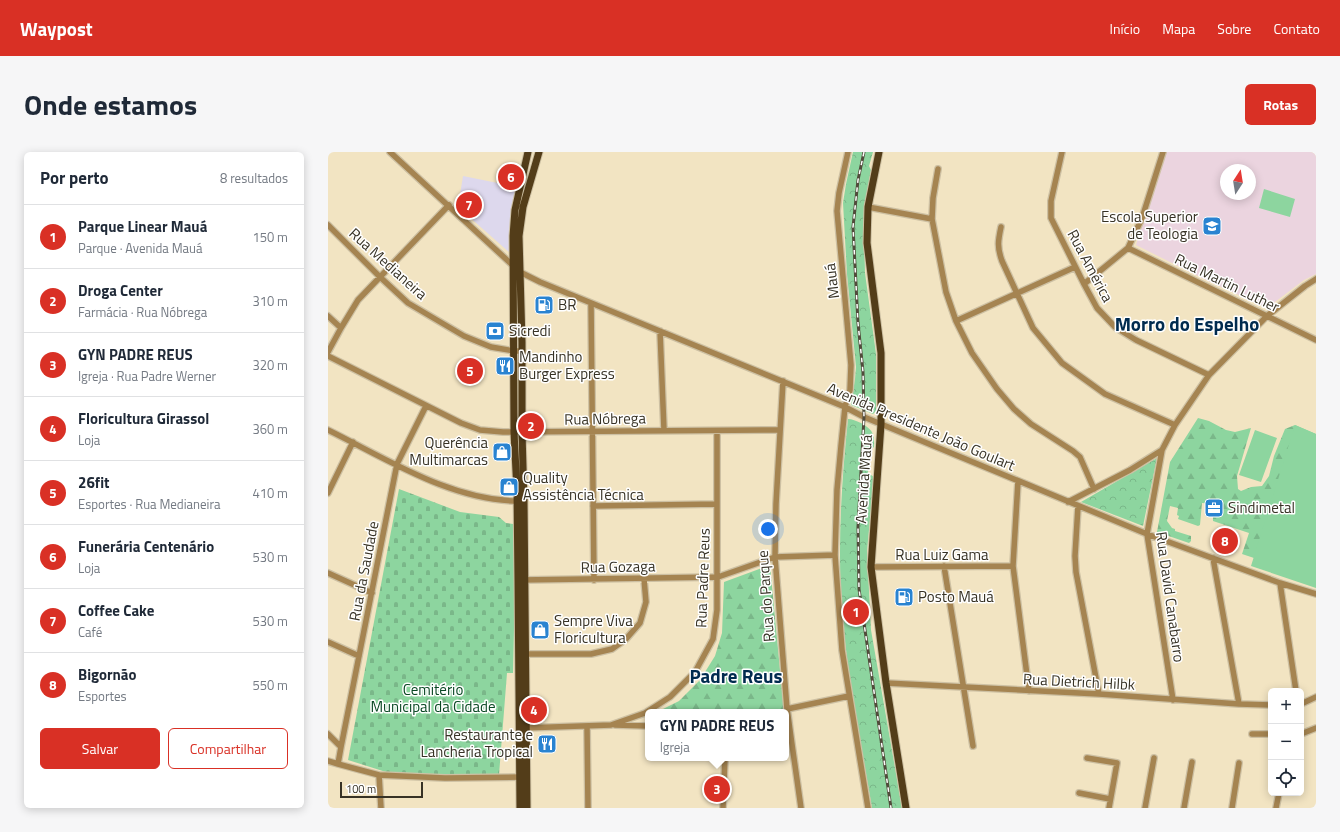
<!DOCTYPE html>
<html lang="pt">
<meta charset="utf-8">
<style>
body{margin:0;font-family:"Titillium Web",sans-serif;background:#f6f6f7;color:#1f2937}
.controls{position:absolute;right:12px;bottom:12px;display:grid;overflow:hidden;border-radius:6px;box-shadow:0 2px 10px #0003}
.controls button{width:36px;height:36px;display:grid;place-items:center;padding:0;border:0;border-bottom:1px solid #e0e1e3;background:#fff;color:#1f2937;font:20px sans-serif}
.compass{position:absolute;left:892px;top:12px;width:36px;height:36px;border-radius:50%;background:#fff;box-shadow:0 2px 10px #0003;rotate:12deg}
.scale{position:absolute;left:12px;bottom:10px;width:83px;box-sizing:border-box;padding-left:4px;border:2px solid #373225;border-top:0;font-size:11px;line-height:14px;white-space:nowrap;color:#373225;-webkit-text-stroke:3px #fff;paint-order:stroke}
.you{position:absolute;left:440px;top:377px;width:14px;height:14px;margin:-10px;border:3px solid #fff;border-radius:50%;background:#1a73e8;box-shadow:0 0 0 6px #1a73e833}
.badge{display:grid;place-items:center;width:26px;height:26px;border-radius:50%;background:#d93025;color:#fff;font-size:13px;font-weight:700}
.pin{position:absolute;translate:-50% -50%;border:2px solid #fff;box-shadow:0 1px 4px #0006}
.popup{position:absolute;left:317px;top:557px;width:144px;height:52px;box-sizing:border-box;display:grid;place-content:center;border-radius:6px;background:#fff;filter:drop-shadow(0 1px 3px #0005);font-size:13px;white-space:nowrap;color:#747a83}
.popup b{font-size:15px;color:#1f2937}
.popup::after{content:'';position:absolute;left:50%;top:100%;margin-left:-8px;border:8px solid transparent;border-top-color:#fff}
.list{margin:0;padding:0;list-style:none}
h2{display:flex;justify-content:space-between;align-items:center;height:52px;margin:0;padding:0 16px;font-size:17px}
h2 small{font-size:13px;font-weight:400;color:#747a83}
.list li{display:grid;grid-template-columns:26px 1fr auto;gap:12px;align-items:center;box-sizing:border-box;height:64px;padding:0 16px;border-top:1px solid #e0e1e3}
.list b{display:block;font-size:15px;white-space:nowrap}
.list p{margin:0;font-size:13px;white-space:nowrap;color:#747a83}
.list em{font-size:13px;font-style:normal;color:#747a83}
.actions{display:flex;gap:8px;padding:12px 16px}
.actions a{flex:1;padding:9px 0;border:1px solid #d93025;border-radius:6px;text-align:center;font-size:14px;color:#d93025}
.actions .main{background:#d93025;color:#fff}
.icon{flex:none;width:22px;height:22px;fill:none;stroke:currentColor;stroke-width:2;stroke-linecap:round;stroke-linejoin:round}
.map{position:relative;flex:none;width:988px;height:656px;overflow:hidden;border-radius:6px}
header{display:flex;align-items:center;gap:24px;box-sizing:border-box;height:56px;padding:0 20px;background:#d93025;color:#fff}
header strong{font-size:19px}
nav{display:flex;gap:22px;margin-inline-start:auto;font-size:14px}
.intro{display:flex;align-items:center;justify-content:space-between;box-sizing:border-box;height:96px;padding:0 24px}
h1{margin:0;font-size:28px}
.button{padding:10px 18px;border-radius:6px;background:#d93025;color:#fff;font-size:14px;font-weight:700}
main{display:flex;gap:24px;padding:0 24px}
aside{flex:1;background:#fff;border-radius:6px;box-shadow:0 2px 10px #0003}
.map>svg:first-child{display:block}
.education{fill:#ebd4df;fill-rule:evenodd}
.medical{fill:#ddd8ed}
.forest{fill:url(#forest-firs)}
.cemetery{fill:url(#cemetery-stones)}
.park{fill:url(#park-crowns)}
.pitch{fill:#8dd59f}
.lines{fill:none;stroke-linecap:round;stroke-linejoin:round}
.minor-casing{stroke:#cdc0a3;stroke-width:8}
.major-casing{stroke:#cdc0a3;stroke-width:9}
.minor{stroke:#a58451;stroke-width:5.5}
.major{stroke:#533d19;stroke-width:7}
.rail-casing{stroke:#514b3b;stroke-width:3}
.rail{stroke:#fff;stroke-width:1.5;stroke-dasharray:4.5;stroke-linecap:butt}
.labels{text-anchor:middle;stroke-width:3;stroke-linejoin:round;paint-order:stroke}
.poi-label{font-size:15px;fill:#373225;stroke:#fff;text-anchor:start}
.street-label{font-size:15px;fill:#373225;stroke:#fff}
.park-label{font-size:15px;fill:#094823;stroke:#fff}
.district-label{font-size:19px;font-weight:bold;fill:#002b4f;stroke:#fff}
</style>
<header>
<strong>Waypost</strong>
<nav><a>Início</a><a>Mapa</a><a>Sobre</a><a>Contato</a></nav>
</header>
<div class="intro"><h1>Onde estamos</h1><a class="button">Rotas</a></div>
<main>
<aside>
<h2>Por perto<small>8 resultados</small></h2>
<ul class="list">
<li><span class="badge">1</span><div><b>Parque Linear Mauá</b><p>Parque · Avenida Mauá</p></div><em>150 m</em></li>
<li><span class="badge">2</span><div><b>Droga Center</b><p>Farmácia · Rua Nóbrega</p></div><em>310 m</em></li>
<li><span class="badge">3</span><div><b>GYN PADRE REUS</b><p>Igreja · Rua Padre Werner</p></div><em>320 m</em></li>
<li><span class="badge">4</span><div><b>Floricultura Girassol</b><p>Loja</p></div><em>360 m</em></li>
<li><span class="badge">5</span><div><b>26fit</b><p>Esportes · Rua Medianeira</p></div><em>410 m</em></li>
<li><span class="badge">6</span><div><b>Funerária Centenário</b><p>Loja</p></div><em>530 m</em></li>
<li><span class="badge">7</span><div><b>Coffee Cake</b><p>Café</p></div><em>530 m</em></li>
<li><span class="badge">8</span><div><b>Bigornão</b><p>Esportes</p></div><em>550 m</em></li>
</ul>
<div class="actions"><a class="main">Salvar</a><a>Compartilhar</a></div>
</aside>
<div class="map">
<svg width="988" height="656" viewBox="0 0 988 656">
<defs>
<pattern id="forest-firs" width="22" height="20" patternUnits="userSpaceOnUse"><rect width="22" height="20" fill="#8dd59f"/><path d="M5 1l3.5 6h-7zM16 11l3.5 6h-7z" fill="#7ab789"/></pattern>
<pattern id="cemetery-stones" width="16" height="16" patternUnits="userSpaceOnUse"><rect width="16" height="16" fill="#8dd59f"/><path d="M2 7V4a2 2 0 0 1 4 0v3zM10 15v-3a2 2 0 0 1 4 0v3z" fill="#7ab789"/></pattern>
<pattern id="park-crowns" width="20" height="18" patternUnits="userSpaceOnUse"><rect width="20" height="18" fill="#8dd59f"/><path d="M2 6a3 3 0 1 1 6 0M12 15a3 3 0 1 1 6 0" fill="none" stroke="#7ab789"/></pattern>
</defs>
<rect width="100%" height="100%" fill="#f2e4c2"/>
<path class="education" d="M837,0H988V122L976,128L939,156L878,128L808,93ZM898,18H922V42H898Z"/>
<path class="medical" d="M135,24L190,35L182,68V101L130,55Z"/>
<path class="forest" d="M870,266L881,269L898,278L907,280L923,276L909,324L910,337L913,339L923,335L934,334L941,324L946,304L957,277L967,273L988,282L938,410L914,402L921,381L885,369V352L874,351L872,373L870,374L850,367L851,364L849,363L850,356L842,354L839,369L844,376L847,377V379L863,384V389L861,391L829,380L842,310Z
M442,413L456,560H329L351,549L372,528L387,504L394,481L396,430Z"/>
<path class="cemetery" d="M71,337L132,360L171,365L178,371L185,372L187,432L185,521H179L171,623H119L58,620L20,608Z"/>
<path class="park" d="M525,0H545L541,14L543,18L537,54L536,82L537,121L548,202V259L545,262L523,253L527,227L528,215L519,122L515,51L518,32Z
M520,267C524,267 528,269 533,271C544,277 547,282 546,295L541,299L540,321L546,325L539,399L543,478L574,656H544C532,586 517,514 513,443C510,384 514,325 520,267Z
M829,306L815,374L753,350Z"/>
<path class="pitch" d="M936,37L967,47L962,65L931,56Z
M967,273L988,282V436L923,414Z
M927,278L949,286L933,330L911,323Z"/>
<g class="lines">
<defs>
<path id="minor" d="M62,0L192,120L212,130L517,255L536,265L819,382L952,431L988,442
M520,0L511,41L509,59L523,213L522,238L517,255L513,294L509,338L507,403L514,498L540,656
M734,0L723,49V66L756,132L769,156L787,175L808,188L881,223
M610,17L605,46L604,67L618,140L628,169L644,201L669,237L686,257L703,272L745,299L752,305L766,337
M540,55L604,67
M0,73L52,125L80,151L136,184L163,195L186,199H194
M673,75C670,89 669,95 674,109L705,176L734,211L777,242L847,273
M800,96L988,188
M756,132L800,96L814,66L835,0
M263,151L266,428
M0,164L13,176
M628,169L747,115
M332,179L336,278
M0,200L13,176L30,148L121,53
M0,204L133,271L152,278L175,280L451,278
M455,229L448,352L447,405L459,557L473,656
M0,278C59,307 125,350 193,349
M834,298L819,382L845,548
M690,329L685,414L701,539
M0,341L25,290
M740,350L802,318L834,298L847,273L881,223L939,164L977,134L988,127
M265,354L389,352
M750,354L747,404L748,420L771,542
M885,406L911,552
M616,414L645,594
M543,415L685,414
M0,421L44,441
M193,428L390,425L447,405L507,403
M952,431L968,539
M0,490L31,504
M194,502H263L284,497L298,487L312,471L318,450L316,427
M558,531L771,542L911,552L943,553
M973,552L988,545
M459,557L521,544
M287,573L320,574
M259,574L260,656
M195,576L283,573L317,561L342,545L367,520L385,487L389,458V279
M0,582L13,595L10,612L51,623L117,626L194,625
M924,582H943
M973,582L988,576
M13,595L69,312L98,254
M759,606L789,611L781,656
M0,609L10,612
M51,623L53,656
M751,641L782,647
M395,656L397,606
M817,656L826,606
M856,656L864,610
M904,656L911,611
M948,656L951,641"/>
<path id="major" d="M551,0L540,55L539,91L553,201V272L543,415L558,531L578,656
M192,656L190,429L189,339L186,280L185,84L187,58L200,0
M199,656L196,349L194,280V190L191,84L195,55L211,0"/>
</defs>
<use href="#minor" class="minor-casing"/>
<use href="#major" class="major-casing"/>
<use href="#minor" class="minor"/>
<use href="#major" class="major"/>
<defs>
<path id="rail" d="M536,0L530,28L525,75L530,171L535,220L536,265L530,375L531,437L563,656"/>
</defs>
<use href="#rail" class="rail-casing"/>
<use href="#rail" class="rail"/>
</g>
<defs>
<symbol id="university-square" viewBox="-11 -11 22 22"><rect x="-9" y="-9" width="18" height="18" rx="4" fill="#2983d1" stroke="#fff"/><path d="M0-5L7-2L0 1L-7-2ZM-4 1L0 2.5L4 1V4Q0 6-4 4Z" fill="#fff"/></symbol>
<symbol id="fuel-square" viewBox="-11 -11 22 22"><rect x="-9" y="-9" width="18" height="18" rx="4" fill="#2983d1" stroke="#fff"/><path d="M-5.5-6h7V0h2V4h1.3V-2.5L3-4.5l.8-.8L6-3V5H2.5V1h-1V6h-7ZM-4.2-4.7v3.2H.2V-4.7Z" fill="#fff"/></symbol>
<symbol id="bank-square" viewBox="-11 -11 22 22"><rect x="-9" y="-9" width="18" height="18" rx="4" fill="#2983d1" stroke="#fff"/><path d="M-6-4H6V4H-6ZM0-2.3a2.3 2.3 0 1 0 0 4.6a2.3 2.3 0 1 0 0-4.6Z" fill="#fff"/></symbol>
<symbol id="restaurant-square" viewBox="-11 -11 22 22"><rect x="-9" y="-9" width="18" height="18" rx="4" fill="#2983d1" stroke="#fff"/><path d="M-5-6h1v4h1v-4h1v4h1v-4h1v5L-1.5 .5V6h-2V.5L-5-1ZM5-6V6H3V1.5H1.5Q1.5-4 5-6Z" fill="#fff"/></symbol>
<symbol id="shop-square" viewBox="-11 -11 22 22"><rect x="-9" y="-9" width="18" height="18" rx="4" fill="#2983d1" stroke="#fff"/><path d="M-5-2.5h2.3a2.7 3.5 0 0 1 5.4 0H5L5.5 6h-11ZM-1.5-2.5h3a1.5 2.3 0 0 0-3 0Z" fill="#fff"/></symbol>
<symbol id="office-square" viewBox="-11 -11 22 22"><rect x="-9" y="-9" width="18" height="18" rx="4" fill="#2983d1" stroke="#fff"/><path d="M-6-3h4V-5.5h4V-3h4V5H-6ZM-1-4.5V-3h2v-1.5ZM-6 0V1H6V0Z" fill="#fff"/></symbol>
</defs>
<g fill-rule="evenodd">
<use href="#university-square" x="873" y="63" width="22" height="22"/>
<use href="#fuel-square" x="205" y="142" width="22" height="22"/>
<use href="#bank-square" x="156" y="168" width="22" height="22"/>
<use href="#restaurant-square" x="166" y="203" width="22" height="22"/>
<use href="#shop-square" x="163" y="289" width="22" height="22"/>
<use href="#shop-square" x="170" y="324" width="22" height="22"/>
<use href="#office-square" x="875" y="345" width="22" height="22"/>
<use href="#fuel-square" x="565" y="434" width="22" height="22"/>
<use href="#shop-square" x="201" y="467" width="22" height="22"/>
<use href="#restaurant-square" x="208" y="581" width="22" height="22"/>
</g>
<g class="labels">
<g class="poi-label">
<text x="870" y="70" text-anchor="end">Escola Superior<tspan x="870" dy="17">de Teologia</tspan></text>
<text x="230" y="158">BR</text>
<text x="181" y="184">Sicredi</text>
<text x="191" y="210">Mandinho<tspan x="191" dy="17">Burger Express</tspan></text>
<text x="160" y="296" text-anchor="end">Querência<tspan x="160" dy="17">Multimarcas</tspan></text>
<text x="195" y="331">Quality<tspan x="195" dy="17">Assistência Técnica</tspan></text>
<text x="900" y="361">Sindimetal</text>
<text x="590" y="450">Posto Mauá</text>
<text x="226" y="474">Sempre Viva<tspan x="226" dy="17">Floricultura</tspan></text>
<text x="205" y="588" text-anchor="end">Restaurante e<tspan x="205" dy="17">Lancheria Tropical</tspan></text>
</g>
<g class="street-label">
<text transform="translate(60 112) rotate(42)" y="5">Rua Medianeira</text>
<text transform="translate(762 114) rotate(62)" y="5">Rua América</text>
<text transform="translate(504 129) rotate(-97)" y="5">Mauá</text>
<text transform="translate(899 131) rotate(26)" y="5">Rua Martin Luther</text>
<text transform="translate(277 267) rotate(-1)" y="5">Rua Nóbrega</text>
<text transform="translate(593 275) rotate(23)" y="5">Avenida Presidente João Goulart</text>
<text transform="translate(536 327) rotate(-86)" y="5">Avenida Mauá</text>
<text x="614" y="408">Rua Luiz Gama</text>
<text transform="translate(290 415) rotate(-1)" y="5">Rua Gozaga</text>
<text transform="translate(36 419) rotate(-79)" y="5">Rua da Saudade</text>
<text transform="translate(375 426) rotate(-88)" y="5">Rua Padre Reus</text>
<text transform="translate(438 444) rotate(-94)" y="5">Rua do Parque</text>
<text transform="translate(842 445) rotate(82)" y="5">Rua David Canabarro</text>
<text transform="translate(751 530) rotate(3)" y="5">Rua Dietrich Hilbk</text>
</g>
<g class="park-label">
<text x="105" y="543">Cemitério<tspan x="105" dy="17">Municipal da Cidade</tspan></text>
</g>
<g class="district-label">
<text x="859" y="179">Morro do Espelho</text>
<text x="408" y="531">Padre Reus</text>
</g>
</g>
</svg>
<div class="controls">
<button>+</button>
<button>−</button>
<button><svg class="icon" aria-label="locate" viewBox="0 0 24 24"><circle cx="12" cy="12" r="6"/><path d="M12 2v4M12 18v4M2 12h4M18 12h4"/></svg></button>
</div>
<svg class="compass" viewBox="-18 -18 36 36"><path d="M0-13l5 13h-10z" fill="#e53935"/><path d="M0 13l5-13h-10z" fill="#747a83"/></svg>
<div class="scale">100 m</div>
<div class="you"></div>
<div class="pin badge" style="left:528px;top:460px">1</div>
<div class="pin badge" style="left:203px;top:274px">2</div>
<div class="pin badge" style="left:389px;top:637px">3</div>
<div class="popup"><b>GYN PADRE REUS</b>Igreja</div>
<div class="pin badge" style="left:206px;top:558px">4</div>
<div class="pin badge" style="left:142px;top:219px">5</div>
<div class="pin badge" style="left:183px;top:25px">6</div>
<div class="pin badge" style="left:141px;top:53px">7</div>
<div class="pin badge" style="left:897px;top:389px">8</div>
</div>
</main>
